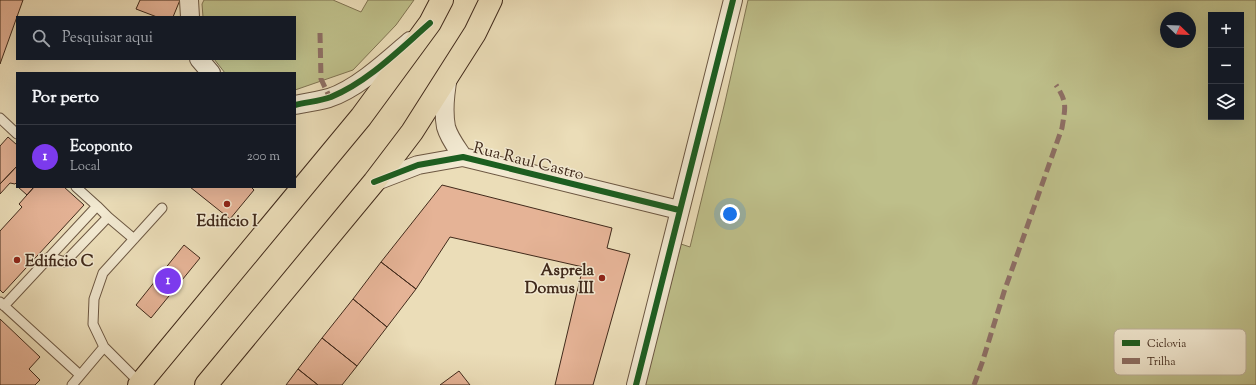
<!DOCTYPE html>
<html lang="pt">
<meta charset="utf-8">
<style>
body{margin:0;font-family:"Sorts Mill Goudy",serif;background:#20242c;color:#f1f3f6}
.controls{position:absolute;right:12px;top:12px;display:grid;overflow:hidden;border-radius:0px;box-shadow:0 4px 16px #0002}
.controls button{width:36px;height:36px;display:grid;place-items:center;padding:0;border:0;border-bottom:1px solid #363941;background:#171b24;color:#f1f3f6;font:20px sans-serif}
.compass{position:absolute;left:1160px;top:12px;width:36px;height:36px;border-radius:50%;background:#171b24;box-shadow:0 4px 16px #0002;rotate:113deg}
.you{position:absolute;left:730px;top:214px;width:14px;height:14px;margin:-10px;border:3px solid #fff;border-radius:50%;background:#1a73e8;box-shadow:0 0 0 6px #1a73e833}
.badge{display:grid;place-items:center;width:26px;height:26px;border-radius:50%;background:#7c3aed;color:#fff;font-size:13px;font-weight:700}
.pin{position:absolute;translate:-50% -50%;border:2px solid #fff;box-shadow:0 1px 4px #0006}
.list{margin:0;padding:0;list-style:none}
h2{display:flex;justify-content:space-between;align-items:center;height:52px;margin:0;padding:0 16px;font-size:17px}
h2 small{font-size:13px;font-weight:400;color:#9ea1a6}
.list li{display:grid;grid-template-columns:26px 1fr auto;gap:12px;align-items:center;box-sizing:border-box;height:64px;padding:0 16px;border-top:1px solid #363941}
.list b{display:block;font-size:15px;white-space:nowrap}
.list p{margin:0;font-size:13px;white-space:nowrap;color:#9ea1a6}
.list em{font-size:13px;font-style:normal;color:#9ea1a6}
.icon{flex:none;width:22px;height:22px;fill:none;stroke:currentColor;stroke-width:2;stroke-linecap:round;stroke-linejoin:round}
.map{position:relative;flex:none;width:1256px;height:385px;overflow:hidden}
.search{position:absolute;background:#171b24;box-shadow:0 4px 16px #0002;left:16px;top:16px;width:280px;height:44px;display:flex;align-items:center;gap:10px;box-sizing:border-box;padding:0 14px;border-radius:0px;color:#9ea1a6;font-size:15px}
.panel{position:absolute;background:#171b24;box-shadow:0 4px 16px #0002;left:16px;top:72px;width:280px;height:116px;border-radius:0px}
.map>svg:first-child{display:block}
.green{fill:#bebf8a;stroke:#807452;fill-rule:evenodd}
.building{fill:#e5b396;stroke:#412a1b}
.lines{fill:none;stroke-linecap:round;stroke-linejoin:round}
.lane-casing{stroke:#6c5742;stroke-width:11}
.street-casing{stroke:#6c5742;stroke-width:20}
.primary-casing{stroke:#412a1b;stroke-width:24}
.lane{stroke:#f2e9d1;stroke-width:9}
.street{stroke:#f2e9d1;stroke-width:18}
.primary{stroke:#ebddb8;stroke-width:22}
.quiet{stroke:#8d6e63;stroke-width:5;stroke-dasharray:10 5;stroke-linecap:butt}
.cycleway-casing{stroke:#f2e9d1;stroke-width:8}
.cycleway{stroke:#1b5e20;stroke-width:6}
.poi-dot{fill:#8f2418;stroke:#f2e9d1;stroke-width:1.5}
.labels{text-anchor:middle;stroke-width:3;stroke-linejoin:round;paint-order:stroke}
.street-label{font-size:16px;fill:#412a1b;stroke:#f2e9d1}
.poi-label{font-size:16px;font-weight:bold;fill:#412a1b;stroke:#f2e9d1}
.key{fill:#f2e9d1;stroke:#bdb09a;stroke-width:1}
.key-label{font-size:11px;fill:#412a1b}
</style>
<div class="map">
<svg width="1256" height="385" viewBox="0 0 1256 385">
<rect width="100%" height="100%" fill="#ebddb8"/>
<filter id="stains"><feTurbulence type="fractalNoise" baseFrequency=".005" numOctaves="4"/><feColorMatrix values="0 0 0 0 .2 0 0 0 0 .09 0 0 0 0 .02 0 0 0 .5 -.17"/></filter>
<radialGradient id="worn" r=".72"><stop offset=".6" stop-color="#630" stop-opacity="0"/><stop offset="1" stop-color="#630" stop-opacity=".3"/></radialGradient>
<path class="green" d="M204,0H333L361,12L368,0H414L396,25L353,70L295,90V73H225L214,59H295V17H203L202,4Z
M748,0H1256V385H645L681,244L690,247L725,102ZM1211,15H1241V117H1211ZM1166,18H1190V42H1166Z"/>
<path class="building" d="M0,0H23L0,64Z
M140,0H180L173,17H157L136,9Z
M8,137L17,145V166L0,184V146Z
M17,166V182L15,184L10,183L0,194V184Z
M442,185L612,228L607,248L630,254L593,385H555L583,267L450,237L416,289L381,262Z
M18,187H34L27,195Z
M34,187H64L84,205L3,293L0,290V231L22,207L19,204Z
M190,187H251L254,190L230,219Z
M184,245L200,258L151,318L136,305Z
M381,262L416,289L387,327L353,299Z
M353,299L387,327L357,366L322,338Z
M0,319L40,357L29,369L40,380L35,385H0Z
M322,338L357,366L342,385H318L298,369Z
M298,369L318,385H286Z
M459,371L470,385H440Z"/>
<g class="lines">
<defs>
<path id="lane" d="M0,118L17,134
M108,217L134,239
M49,257L65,262L108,217L97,206
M0,302L80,375
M4,306L97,206L76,187
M140,383L104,347L93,324L94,299L103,273L162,208
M72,385L104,347"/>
<path id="street" d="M189,0L190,17
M199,59L211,73
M448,77C445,93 443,111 446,127C449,138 457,148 463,157
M295,105C306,103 318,101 329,98C357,89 388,60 410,41
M374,182L418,165L463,157L679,210
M636,385L733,0"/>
<path id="primary" d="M139,385L361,117L430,23L442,0
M206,385L374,182L412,132L475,33L491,0"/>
</defs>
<use href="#lane" class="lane-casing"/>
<use href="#street" class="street-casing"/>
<use href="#primary" class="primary-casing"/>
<use href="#lane" class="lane"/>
<use href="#street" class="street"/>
<use href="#primary" class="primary"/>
<path class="quiet" d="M320,33L321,79L330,98
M974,385L982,363L1004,292L1062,128C1065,108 1068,103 1056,85"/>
<defs>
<path id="cycleway" d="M295,105C307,102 320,101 331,97C369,81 399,50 430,23
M374,182L418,165L463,157L679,210
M636,385L733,0"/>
</defs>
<use href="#cycleway" class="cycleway-casing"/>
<use href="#cycleway" class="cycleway"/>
</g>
<g class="poi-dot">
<circle cx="227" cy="204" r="4"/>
<circle cx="17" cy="260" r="4"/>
<circle cx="602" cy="278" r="4"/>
</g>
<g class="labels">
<g class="street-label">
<text transform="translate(529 160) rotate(14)" y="6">Rua Raul Castro</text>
</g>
<g class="poi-label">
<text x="227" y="226">Edificio I</text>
<text x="25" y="266" text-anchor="start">Edificio C</text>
<text x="594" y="275" text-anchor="end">Asprela<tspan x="594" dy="18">Domus III</tspan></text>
</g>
</g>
<rect x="1114" y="329" width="132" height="46" rx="6" class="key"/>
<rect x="1122" y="340" width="18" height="6" fill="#1b5e20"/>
<rect x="1122" y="358" width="18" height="6" fill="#8d6e63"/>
<g class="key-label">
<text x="1147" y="347">Ciclovia</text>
<text x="1147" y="365">Trilha</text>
</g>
<rect width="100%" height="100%" filter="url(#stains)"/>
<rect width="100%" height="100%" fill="url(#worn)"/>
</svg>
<div class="controls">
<button>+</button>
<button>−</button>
<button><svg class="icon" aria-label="layers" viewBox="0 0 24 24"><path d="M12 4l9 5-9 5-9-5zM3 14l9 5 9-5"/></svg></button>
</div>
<svg class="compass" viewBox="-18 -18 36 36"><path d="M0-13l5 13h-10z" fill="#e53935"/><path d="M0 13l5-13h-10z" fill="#9ea1a6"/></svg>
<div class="you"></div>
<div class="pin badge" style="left:168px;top:281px">1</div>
<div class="search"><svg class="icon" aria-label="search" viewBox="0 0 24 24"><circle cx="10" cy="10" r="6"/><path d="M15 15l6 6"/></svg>Pesquisar aqui</div>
<section class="panel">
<h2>Por perto<small></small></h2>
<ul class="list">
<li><span class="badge">1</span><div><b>Ecoponto</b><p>Local</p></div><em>200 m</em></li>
</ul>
</section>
</div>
